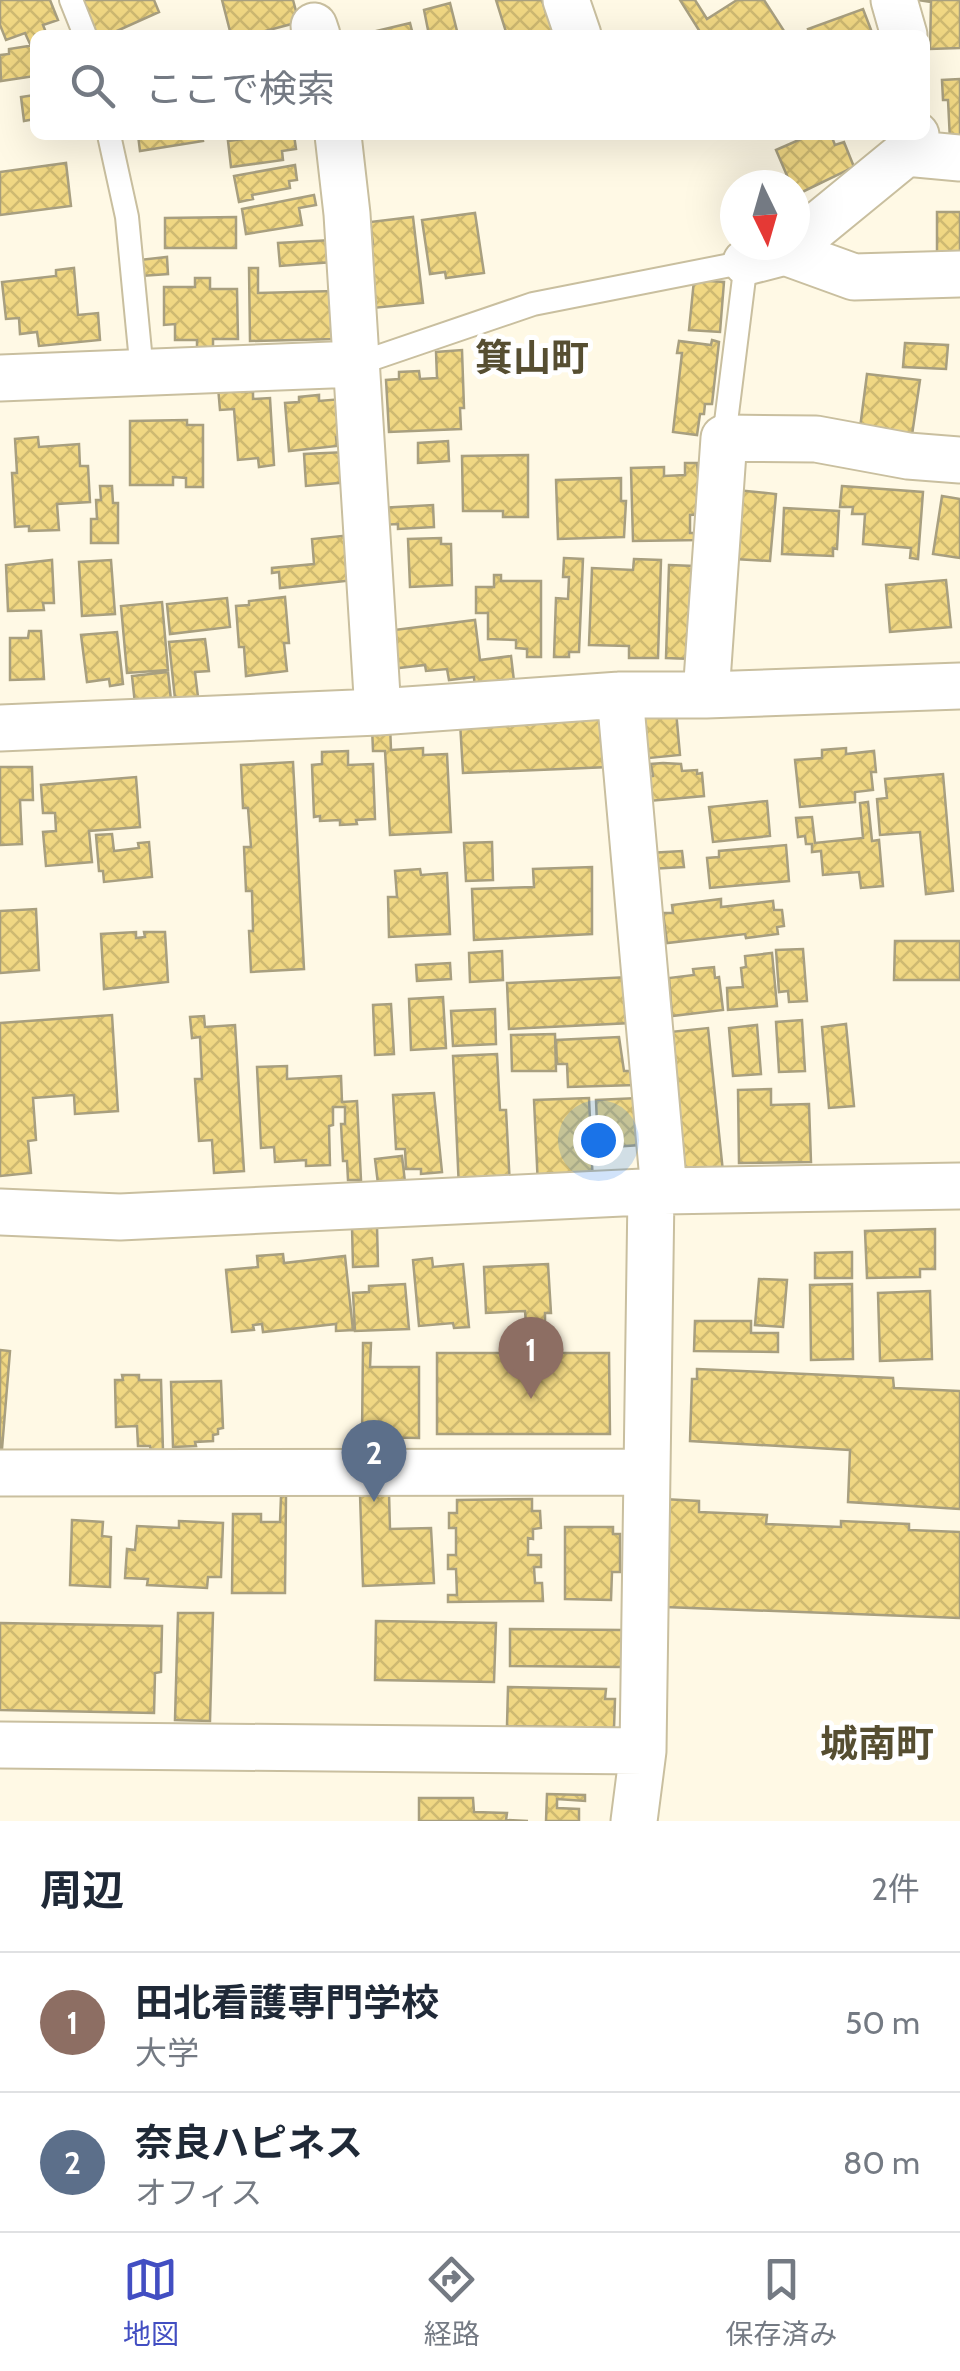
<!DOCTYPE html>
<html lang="ja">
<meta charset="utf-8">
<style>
body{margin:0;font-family:Cabin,"Noto Sans JP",sans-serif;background:#f6f6f7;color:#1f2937}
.compass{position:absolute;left:720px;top:170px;width:90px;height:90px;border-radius:50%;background:#fff;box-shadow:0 10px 40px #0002;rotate:175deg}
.you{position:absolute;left:598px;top:1140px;width:35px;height:35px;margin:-25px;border:8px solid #fff;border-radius:50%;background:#1a73e8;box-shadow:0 0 0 15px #1a73e833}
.badge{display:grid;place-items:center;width:65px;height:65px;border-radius:50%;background:#424ec2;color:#fff;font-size:32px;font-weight:700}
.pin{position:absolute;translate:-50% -82px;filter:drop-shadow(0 2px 5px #0008)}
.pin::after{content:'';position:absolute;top:52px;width:35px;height:30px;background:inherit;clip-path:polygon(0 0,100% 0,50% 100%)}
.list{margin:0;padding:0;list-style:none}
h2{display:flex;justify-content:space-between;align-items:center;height:130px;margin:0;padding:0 40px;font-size:42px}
h2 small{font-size:32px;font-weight:400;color:#747a83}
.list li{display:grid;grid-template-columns:65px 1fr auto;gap:30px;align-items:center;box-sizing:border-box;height:140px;padding:0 40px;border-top:2px solid #e0e1e3}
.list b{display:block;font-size:38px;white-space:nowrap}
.list p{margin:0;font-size:32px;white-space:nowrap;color:#747a83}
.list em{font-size:32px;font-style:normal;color:#747a83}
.icon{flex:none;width:55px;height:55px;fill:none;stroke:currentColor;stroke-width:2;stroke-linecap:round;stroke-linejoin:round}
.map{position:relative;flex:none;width:960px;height:1821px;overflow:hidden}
.search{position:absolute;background:#fff;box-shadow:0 10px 40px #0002;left:30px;right:30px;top:30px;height:110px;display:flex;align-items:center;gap:25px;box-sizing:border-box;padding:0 35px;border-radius:15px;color:#747a83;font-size:38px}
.sheet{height:410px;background:#fff}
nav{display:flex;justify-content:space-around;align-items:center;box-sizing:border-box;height:140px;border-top:2px solid #e0e1e3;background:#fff;font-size:28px;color:#747a83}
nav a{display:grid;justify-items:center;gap:5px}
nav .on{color:#424ec2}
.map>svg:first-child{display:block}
.building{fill:url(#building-cross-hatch);stroke:#a89f7f;stroke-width:2.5}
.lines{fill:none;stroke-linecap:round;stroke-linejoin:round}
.lane-casing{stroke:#c9bf9f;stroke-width:26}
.street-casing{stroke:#c9bf9f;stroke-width:49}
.lane{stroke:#fff;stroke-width:22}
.street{stroke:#fff;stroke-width:45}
.labels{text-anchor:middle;stroke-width:10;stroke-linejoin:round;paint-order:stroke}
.neighbourhood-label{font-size:38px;font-weight:bold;fill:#564e31;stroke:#fff}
</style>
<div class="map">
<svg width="960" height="1821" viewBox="0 0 960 1821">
<defs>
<pattern id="building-cross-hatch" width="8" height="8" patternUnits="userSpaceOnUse" patternTransform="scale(2.5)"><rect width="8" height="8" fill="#f0d783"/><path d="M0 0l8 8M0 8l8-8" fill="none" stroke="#ceb971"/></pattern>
</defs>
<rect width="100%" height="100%" fill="#fff9e5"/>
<path class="building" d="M0,0H50L58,20L43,25L47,35H35V42L30,44L25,33L6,40L0,25Z
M82,0H154L159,12L108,35H97Z
M222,0H293L299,22L250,35H231Z
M496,0H542L546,13L552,11L560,35H502L506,32Z
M680,0H695L707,19L737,0H764L786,34L702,35Z
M918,0H960V48L930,49L931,2Z
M450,3L458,35H429L424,10Z
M863,9L873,35H810L808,29Z
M410,23L413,35L368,33Z
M35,45V76L1,81L0,55L9,54V49Z
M960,79V140H950L948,100H943L942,80Z
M35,95V119L24,121L21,97Z
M138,135H202L203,141L140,151Z
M277,135H294L296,149L282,151L283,160L231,167L228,141Z
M810,135H831L835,145L844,142L854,167L796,195L795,185H791L776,150Z
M66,163L71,206L0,215V172Z
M295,165L297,180L289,181L290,188L252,195L253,199L239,202L234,176Z
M314,195L316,205L299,208L302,225L246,234L242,209Z
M937,212H960V254L937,255Z
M475,213L484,273L446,278L445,272L430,274L422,220Z
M236,217V248H165V218Z
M413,217L423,303L373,308L365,245L373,244L370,222Z
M332,240L333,262L280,266L278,243Z
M167,257L168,274L141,276L139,260Z
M74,268L78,315L98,313L100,340L39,346L37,332L20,334L19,318L6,319L2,282L56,276V270Z
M249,268H258V293L334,291L335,339L250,341Z
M195,278H210V289H237L238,339H213V349H197V340H175V324L164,325V287H195Z
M694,280L724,282L720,332L689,330Z
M712,340L719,342L712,404H705L704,414H700L697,435L673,432L682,353H677L679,341L711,345Z
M905,343L948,345L946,369L903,367Z
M462,350L464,408H460L461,429L389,432L386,380L399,379V372L419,371L420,379L437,378L436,352Z
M867,374L920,380L912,435L860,428Z
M242,385V392H253V399L270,398L274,465L259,467L258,458L238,460L234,409L220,410L218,387Z
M319,395V401L342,399L346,436L336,437L337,446L289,451L285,403L299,402V397Z
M187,420V425H203V487H186V478L173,477V485H130V421Z
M38,437L39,447L79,444L80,466H88L90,502L57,504L59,530L29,531V526L15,527L12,473H17L15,439Z
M448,441L449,461L418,463V443Z
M347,452L349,482L306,486L304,454Z
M528,455V517H503V511H463L462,456Z
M685,463H697L702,514L690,515V533H700L701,540L633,541L631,468L664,467V476L685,475Z
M621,478V501H626L624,537L558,539L556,480Z
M100,486H112L113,503H118V543H91V519H97L96,500H101Z
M842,486L923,492L918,559L910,558L911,548L863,544L865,514H852L853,507H840Z
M736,490L776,494L770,561L735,559Z
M942,496L960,499V558L933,554Z
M433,505L434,527L398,529V524L380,525L379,508Z
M784,508L839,511L837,549L833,548V556L782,554Z
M351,535L355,580L280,588L279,572L272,573V568L314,564L312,539Z
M441,538V544H451L452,585L410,587L408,539Z
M564,558L583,559L579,652H569V657H554L556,598L568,599L569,577H563Z
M634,559L661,560L658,658H629V646L589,645L592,568L633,570Z
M52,560L54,603H43L44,610L8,611L6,565Z
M111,560L115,614L82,616L79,562Z
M669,565L694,566L691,659L666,658Z
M494,575H501V581H541V657H527V649L516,648V640L488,639V613H476V587H494Z
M946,580L951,627L890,632L886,585Z
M285,597L289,643H284L287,671L246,676L244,647H239L236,606L249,605V601Z
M227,598L230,627L170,634L167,604Z
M162,602L168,670L127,673L121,606Z
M475,620L480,660L511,656L514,681L529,679L530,683L475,690L474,677L449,680L447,669L426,671L425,665L390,669L386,631Z
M29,631H41L44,679L10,680V638H28Z
M117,632L123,684L110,686L109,679L87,682L81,635Z
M205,639L209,671L195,672L198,697L175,699L169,642Z
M168,672L171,700L135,704L132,676Z
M676,711L680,755L639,759L635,714Z
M607,715L609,767L463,773L460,722Z
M390,725L391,750L423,748V755L447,754L451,832L390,835L385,751H373L372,727Z
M846,748V754L874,751L876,772H871L873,790L855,792V802L800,807L795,760L822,758V750Z
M348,751V765L373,764L375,819L356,820L357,824L340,825V820L320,821V816L314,817L312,765L322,764V752Z
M293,762L304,969L251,972L249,931H253L252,891H246L244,847H251L248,808H243L241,765Z
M663,763L681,764L682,771L697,770V774L702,773L704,796L649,801L646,777L653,776L651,764Z
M0,767H32L33,800H20L22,844L0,845Z
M943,774L953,891L926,894L920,832L880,835L877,799L887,798L885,779Z
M136,777L140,827L89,831L92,862L46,866L43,832L56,831L55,813H43L41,785Z
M767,801L770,836L713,842L709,807Z
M868,802L872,841L879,840L883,886L861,888L859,872L823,875L821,851L812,852V844H806L805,836L798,837L796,818L812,817L815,843L863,838L860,803Z
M112,834L114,851L139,848L138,843L149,842L152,877L104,882L103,871H99L96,835Z
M492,842L493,880L466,881L464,843Z
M786,845L789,881L710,888L707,858L719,857V851Z
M682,851L684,867L649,869V853Z
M592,867V934L474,940L472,889L534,887L533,869Z
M420,869L421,875L447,873L450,934L389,937L388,897H397L395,871Z
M721,899V907L773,901L774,910H782L784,926L777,927L778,934L746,938L745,934L667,943L663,913H673L672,905Z
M36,909L39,970L0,973V911Z
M136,932V938L145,937L144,932H165L168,982L104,989L101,934Z
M895,941H960V980H894Z
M803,949L807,1001L789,1002L788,991L779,992L776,950Z
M502,951L503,980L470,982L469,953Z
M772,953L777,1006L728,1010L727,988L743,987L741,968L746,967L745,956Z
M450,963L451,979L417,981L416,965Z
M714,967L715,978L719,977L723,1010L672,1016L669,978L694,975L693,969Z
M629,977L631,1023L509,1029L507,983Z
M443,997L446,1048L411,1050L409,999Z
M391,1004L394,1054L375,1055L373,1005Z
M495,1009L496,1044L453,1046L451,1011Z
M112,1015L118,1111L75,1114L74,1095L33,1098L36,1140L28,1141L31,1173L0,1176V1023Z
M204,1016L205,1027L235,1025L244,1171L214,1173L212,1140L199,1141L195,1079H202L200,1037L192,1038L190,1017Z
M802,1020L805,1071L779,1072L776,1022Z
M846,1024L854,1106L829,1108L822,1027Z
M757,1025L761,1074L733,1076L729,1028Z
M708,1028L723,1172L673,1177L660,1033Z
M555,1034L556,1071H512L511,1035Z
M619,1037L624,1071H635L636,1085L568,1087L567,1064H557L556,1040Z
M497,1054L500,1110H506L510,1187L459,1189L453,1056Z
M287,1066V1079L341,1076L342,1102L357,1101L361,1180H348L347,1161H343L341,1124H345V1107H333V1125L329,1126L330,1165L306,1166V1160L275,1162L274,1147L261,1148L257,1067Z
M771,1089V1105L809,1104L811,1162L739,1163L738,1090Z
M434,1093L442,1172L421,1174V1169H406L405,1149H396L393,1095Z
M589,1098L593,1185L538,1187L534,1100Z
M638,1098L640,1145L598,1148L596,1100Z
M402,1156L405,1182L378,1184L375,1159Z
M377,1226L378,1266L353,1267L352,1227Z
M935,1229V1269H920V1277L867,1278L865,1231Z
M852,1252V1278H815V1253Z
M283,1254L284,1263L345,1256L353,1330L336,1331V1324L263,1332L262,1324L253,1325L254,1330L232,1332L226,1270L258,1267L257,1256Z
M432,1258L433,1267L463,1264L469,1327L454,1328L453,1323L419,1326L413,1260Z
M548,1264L551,1313H545V1323L526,1324L525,1311L486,1313L484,1267Z
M759,1279L787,1280L783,1327L755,1325Z
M405,1284L409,1329L355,1331L353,1293L369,1292V1286Z
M852,1284L853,1359L811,1360L810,1285Z
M930,1291L932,1359L880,1361L878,1293Z
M695,1321H751V1333H778V1352L694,1351Z
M363,1343H371L370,1367H419V1438L362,1437Z
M0,1350L10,1351L2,1449H0Z
M437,1353H609L610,1434H437Z
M697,1369L893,1378L894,1388L960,1391V1509L848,1502L850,1450L690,1441L692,1379H697Z
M122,1375H139V1380H161L163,1451H151L150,1446H138L137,1426L116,1427L115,1380H123Z
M221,1381L223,1428L218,1429V1434L213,1435V1441L195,1442L196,1446L173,1447L171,1382Z
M389,1493L390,1529L431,1528L434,1583L363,1586L360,1494Z
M281,1496H286L285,1593H232L233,1514H261V1522H280Z
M532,1499V1511H540L541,1528L533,1529V1539L528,1538V1555H541V1567H534L535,1583H542L543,1601L448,1602V1595H457L456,1569H448V1555H456V1528H449V1513H457V1500Z
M663,1499L699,1501V1512L767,1515L766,1524L841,1527V1521L909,1524V1530L960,1532V1618L665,1607Z
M72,1520L103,1522L102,1536L111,1537L110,1587L70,1585Z
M179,1521L223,1523L221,1577H208L207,1588L147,1585L148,1579L125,1578L127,1549L135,1550L137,1526L179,1528Z
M565,1527H613V1534H620V1572H612L611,1600L565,1599Z
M178,1613H213L210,1721L175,1720Z
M376,1621L496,1623L494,1682L375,1680Z
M0,1623L162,1626L161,1672L155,1673L154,1713L0,1710Z
M510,1629L623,1630V1667L510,1666Z
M508,1687L606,1689L605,1699H615L614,1728L507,1726Z
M547,1794L585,1795V1801L557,1799V1808L579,1809V1821H546Z
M419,1798H473L474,1812L507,1813L506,1820L528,1821H419Z"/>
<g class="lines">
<defs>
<path id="lane" d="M71,0L85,35
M109,135L127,217L142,372
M357,364L533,304L746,262L724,438"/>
<path id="street" d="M566,0L578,35
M894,0L904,35
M314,26L317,35
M338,135L347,214L378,712
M906,153L960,158
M795,244L906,153L916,135
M785,252L854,277L960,274
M746,262L785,252L793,245
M0,378L357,364
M620,695L664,1191
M706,695L724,438L816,439L908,456L960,460
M0,728L378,712L620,695H706L960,686
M0,1212L120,1217L664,1191L960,1186
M0,1473L647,1472
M0,1745L643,1751
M634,1821L643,1751L651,1193"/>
</defs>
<use href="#lane" class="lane-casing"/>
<use href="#street" class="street-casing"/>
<use href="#lane" class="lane"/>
<use href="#street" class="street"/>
</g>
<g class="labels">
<g class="neighbourhood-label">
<text x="532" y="371">箕山町</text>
<text x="877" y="1757">城南町</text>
</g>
</g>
</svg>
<svg class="compass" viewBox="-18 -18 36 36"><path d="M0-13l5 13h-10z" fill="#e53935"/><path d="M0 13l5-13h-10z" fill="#747a83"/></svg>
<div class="you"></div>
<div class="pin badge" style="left:531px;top:1399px;background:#8d6e63">1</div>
<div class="pin badge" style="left:374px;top:1502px;background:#5c6f8a">2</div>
<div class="search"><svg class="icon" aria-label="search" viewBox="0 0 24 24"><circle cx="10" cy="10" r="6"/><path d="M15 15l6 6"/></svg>ここで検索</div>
</div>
<section class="sheet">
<h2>周辺<small>2件</small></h2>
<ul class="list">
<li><span class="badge" style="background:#8d6e63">1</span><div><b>田北看護専門学校</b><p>大学</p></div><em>50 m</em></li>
<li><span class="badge" style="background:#5c6f8a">2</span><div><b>奈良ハピネス</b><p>オフィス</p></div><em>80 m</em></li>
</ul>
</section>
<nav>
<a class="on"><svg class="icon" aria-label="map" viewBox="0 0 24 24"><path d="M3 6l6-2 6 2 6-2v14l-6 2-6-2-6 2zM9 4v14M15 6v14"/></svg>地図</a>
<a><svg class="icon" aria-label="directions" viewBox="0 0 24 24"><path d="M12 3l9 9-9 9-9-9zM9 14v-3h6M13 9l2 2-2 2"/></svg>経路</a>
<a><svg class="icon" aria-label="saved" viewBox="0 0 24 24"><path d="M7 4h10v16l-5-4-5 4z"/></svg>保存済み</a>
</nav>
